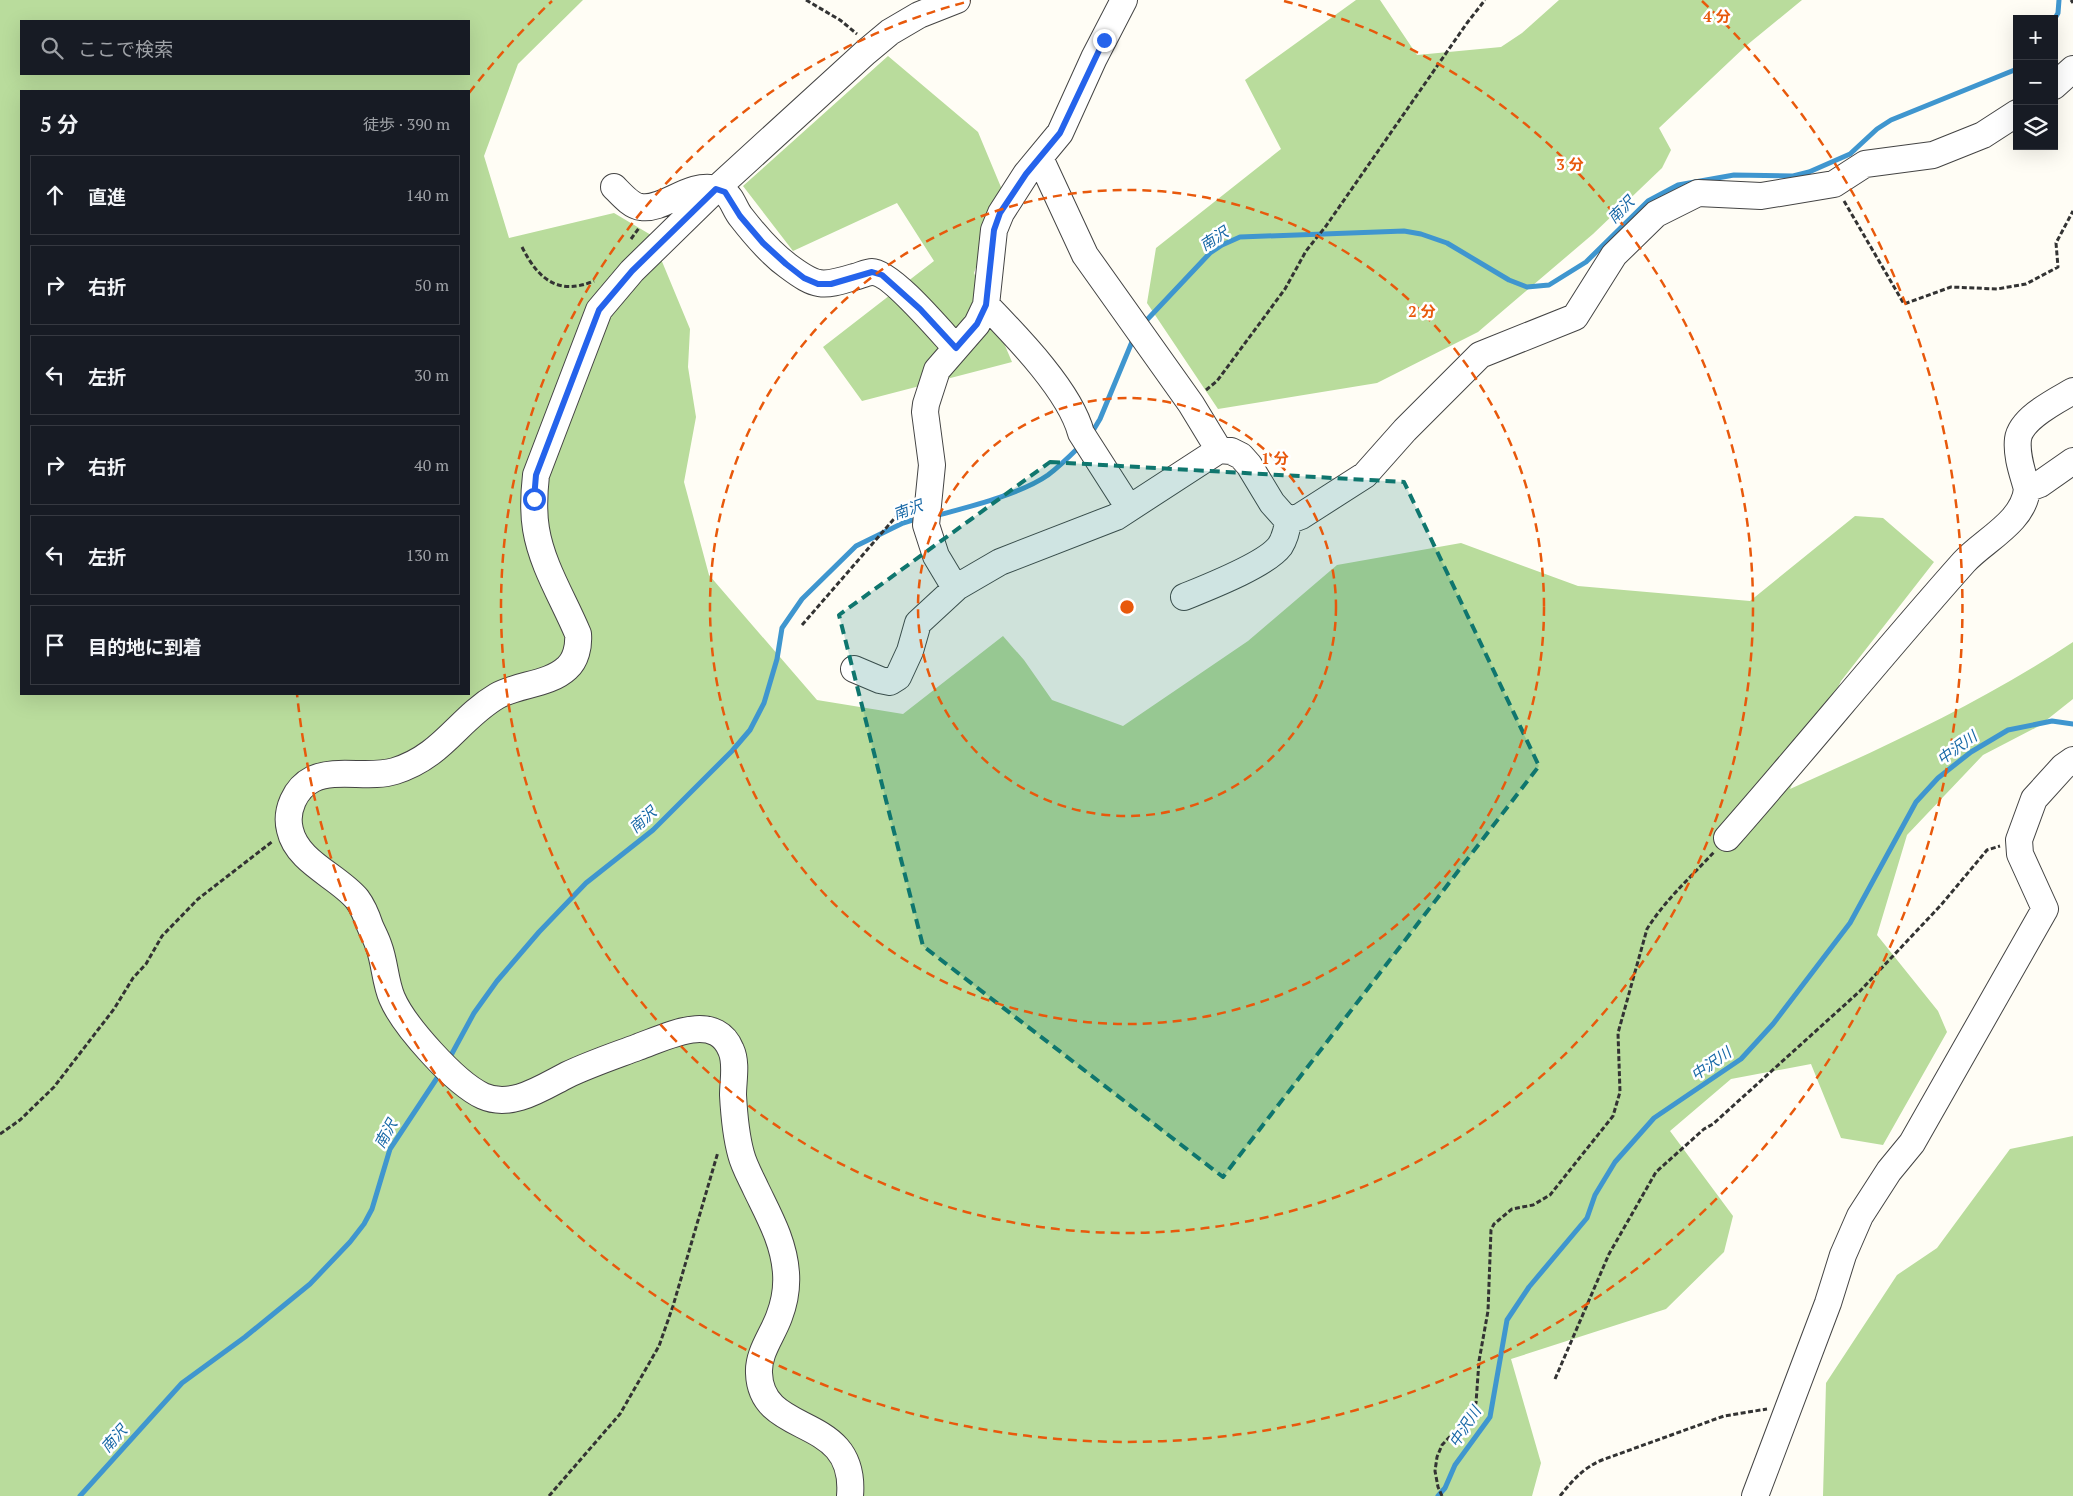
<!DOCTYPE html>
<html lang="ja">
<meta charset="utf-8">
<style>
body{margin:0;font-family:"PT Serif","Noto Sans JP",serif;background:#242831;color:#f1f3f6}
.controls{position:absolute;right:15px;top:15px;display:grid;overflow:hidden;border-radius:0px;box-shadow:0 5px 20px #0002}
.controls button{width:45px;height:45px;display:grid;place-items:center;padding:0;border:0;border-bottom:1px solid #363941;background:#171b24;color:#f1f3f6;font:25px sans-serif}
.stop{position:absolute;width:15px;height:15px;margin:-11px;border:4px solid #2563eb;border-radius:50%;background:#fff}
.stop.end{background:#2563eb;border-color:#fff;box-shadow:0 1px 5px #0008}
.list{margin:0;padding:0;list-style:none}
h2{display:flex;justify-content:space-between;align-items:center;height:65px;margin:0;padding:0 20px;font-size:21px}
h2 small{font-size:16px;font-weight:400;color:#9ea1a6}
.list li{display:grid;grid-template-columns:32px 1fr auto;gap:15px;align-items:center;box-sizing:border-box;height:80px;margin:0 10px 10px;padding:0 10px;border:1px solid #363941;border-radius:0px}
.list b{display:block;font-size:19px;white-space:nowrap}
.list em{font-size:16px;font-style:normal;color:#9ea1a6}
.icon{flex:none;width:28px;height:28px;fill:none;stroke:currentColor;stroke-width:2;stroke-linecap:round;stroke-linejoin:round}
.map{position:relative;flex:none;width:2073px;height:1496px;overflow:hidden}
.search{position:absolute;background:#171b24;box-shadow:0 5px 20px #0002;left:20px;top:20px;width:450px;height:55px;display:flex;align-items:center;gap:12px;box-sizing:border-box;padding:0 18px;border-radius:0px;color:#9ea1a6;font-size:19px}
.panel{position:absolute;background:#171b24;box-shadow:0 5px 20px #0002;left:20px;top:90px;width:450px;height:605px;border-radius:0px}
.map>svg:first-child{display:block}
.forest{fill:#b9dc9c;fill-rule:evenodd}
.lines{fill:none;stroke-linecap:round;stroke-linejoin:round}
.stream{stroke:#3f96cf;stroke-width:5}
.minor-casing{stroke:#444;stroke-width:28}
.path{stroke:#333;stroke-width:3;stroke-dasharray:5 2.5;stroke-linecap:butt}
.minor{stroke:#fff;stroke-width:26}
.route{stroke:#2563eb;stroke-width:6}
.marked{fill:#0f766e;fill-opacity:0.2;stroke:#0f766e;stroke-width:4;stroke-dasharray:10 6;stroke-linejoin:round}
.ring{fill:none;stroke:#e8590c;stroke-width:2.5;stroke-dasharray:9 6}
.labels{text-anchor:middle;stroke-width:5;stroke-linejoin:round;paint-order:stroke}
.water-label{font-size:15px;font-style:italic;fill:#1768a6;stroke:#fff}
.centre{fill:#e8590c;stroke:#fff;stroke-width:2.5}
.ring-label{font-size:15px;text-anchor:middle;font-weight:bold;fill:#e8590c;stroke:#fff;stroke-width:5;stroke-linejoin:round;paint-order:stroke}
</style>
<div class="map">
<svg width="2073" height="1496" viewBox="0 0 2073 1496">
<rect width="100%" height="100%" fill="#fffdf5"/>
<path class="forest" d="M0,0H583L518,64L484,156L509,238L614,213L651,235L690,329L688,367L696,417L684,482L709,575L817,700L903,714L1003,636L1024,660L1052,700L1123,726L1248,641L1337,565L1461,543L1578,586L1750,601L1855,516L1883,518L1934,562L1841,681L1790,789C1887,746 1984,701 2073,642V699L2039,726L1983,755L1907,835L1877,935L1938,1011L1947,1032L1883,1145L1841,1138L1811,1064L1731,1079L1670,1131L1733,1216L1724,1252L1666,1309L1511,1359L1541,1463L1532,1496H0ZM21,21H469V74H21ZM21,91H469V694H21Z
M1356,0H1380L1417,55L1501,47L1522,33L1559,0H1802L1747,45L1659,128L1671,150L1662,168L1593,234L1478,332L1377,383L1218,409L1147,303L1156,248L1281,149L1245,80Z
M888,56L978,132L1003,192L974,273L1012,362L862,401L823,347L934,261L897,203L793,251L743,186Z
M2073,1136V1496H1823L1826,1383L1897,1275L1937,1248L2010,1149Z"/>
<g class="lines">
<path class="stream" d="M2054,20L2058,13L2059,0
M1143,324L1210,253L1222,245L1240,237L1404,231L1421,234L1447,243L1509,280L1527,287L1549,285L1586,262L1648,201L1678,185L1734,175L1793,176L1809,172L1850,154L1877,129L1891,120L2017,69
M1091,434L1100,419L1134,337
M935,516C968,507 1021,494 1048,475C1060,466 1070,456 1080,446
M449,1059L474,1013L497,981L539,932L586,883L653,830L732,751L750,730L764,703L777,659L782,628L802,599L856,546L903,523L919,518
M80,1496L182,1383L245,1337L310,1284L350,1242L364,1224L372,1209L390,1149L441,1072
M1438,1496L1445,1488L1455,1465L1490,1417L1507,1320L1529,1287L1587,1218L1595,1195L1615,1162L1654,1118L1741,1059L1773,1024L1850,923L1916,802L1938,778L1971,752L2008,730L2052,721L2073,724"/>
<defs>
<path id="minor" d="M2054,86L2073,69
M1040,158L1085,255L1191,404L1219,450
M614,187C621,194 631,206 641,207C664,211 689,181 717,189C720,190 722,190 724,192C732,197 735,210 741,217C755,235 770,253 788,266C816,287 822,287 854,277C859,276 867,272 872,272C891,272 942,333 956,348
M986,305C1016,336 1070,391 1081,433L1129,508
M2027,489C2023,474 2016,456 2018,439C2021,418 2056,401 2073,391
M1288,521L1301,516L1365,475L1405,430L1480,355L1575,317L1614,255L1656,214L1698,193L1761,196L1834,184L1865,164L1933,155L1983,135L2017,113
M957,587L951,581L936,556L926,525L932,465L925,412L926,404L937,370L977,324L986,305L994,230L1001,213L1026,174L1060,133L1094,58L1124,0
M854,669L880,680L890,682L898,677L910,651L918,623L957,587L1000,562L1116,517L1219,450L1231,451L1241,456L1249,465L1272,503L1288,521C1287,530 1285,538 1280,546C1266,565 1206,588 1184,597
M1727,838C1807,747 1883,653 1964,562C1984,540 2024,522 2027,489L2040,484L2073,461
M850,1496C857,1412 761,1439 759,1373C758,1353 772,1336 779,1317C784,1304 787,1287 786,1273C784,1242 769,1216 756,1189C751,1178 744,1166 741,1154C736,1136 734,1113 733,1095C733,1081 737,1063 731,1050C715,1010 664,1038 638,1047C614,1056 590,1064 567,1075C543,1087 512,1109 483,1096C455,1083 404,1026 392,998C385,982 385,963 379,947C377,940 373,933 370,926C367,917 363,907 357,899C338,876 297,862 290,830C285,811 295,788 313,779C336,768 370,779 395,771C443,756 458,719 497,696C518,684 549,685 567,668C576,660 579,646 578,634C564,600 542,566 536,529C533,511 534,493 536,475L599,310L632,271L716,189L866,52L890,32L919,15L957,0
M1755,1496L1828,1303L1843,1255L1860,1216L1889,1171L1912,1143L2045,909L2020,854L2019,840L2034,799L2063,767L2073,760"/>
</defs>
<use href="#minor" class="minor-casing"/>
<path class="path" d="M806,0L840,20L857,34
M2071,0L2073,3
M1844,201L1904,304L1951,287L1997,289L2026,284L2058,267L2056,243L2073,211
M631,239L639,228
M522,247C538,279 558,296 594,281
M1206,390L1217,381L1285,289L1306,251L1326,226L1467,23L1485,0
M802,625L906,505
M0,1134L20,1120L54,1087L114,1009L133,978L146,964L162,936L198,899L273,841
M1555,1379L1609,1254L1656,1172L1704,1129L1713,1124L1860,991L1941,905L1987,850L2000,846
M549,1496L620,1414L659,1346L673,1306L718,1152
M1442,1496L1438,1487L1435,1471L1437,1457L1442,1445L1472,1413L1476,1403L1479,1361L1488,1311L1491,1230L1494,1224L1512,1209L1533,1205L1550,1195L1613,1116L1620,1092L1618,1033L1647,929C1665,900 1691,877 1714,852
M1560,1496C1573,1480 1583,1468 1602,1460L1724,1416L1767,1409"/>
<use href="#minor" class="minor"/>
</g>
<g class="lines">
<path class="route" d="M534,499L536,475L599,310L632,271L716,189L725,192L740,216L763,243L786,264L804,278L818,284H831L872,272L882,275L920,309L956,348L977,324L986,305L994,230L1000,213L1026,174L1060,133L1104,40"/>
</g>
<path class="marked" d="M1050,462L1404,482L1539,766L1223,1177L923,946L839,615Z"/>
<g class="ring">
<circle cx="1127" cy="607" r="209"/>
<circle cx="1127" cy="607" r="417"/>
<path d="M1284 1A626 626 0 1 1 970 1"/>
<path d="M469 93A835 835 0 0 1 552 1M1702 1A835 835 0 1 1 297 694"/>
</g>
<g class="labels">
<g class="water-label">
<text transform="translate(1621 210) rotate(-45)" y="5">南沢</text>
<text transform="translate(1214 239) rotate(-33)" y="5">南沢</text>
<text transform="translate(908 510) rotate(-20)" y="5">南沢</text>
<text transform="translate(1957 748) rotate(-36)" y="5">中沢川</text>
<text transform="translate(643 820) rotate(-42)" y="5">南沢</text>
<text transform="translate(1711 1064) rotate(-35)" y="5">中沢川</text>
<text transform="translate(386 1134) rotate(-61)" y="5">南沢</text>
<text transform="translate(1465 1427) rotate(-57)" y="5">中沢川</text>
<text transform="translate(114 1439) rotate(-48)" y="5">南沢</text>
</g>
</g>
<circle cx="1127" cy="607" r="8" class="centre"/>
<g class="ring-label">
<text x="1717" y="22">4 分</text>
<text x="1570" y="170">3 分</text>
<text x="1422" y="317">2 分</text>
<text x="1275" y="464">1 分</text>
</g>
</svg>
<div class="controls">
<button>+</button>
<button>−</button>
<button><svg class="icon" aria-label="layers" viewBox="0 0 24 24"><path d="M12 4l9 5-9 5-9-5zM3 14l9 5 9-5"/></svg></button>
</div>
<div class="stop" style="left:534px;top:499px"></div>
<div class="stop end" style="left:1104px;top:40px"></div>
<div class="search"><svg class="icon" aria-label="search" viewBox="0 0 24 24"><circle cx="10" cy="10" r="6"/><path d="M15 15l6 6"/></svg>ここで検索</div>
<section class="panel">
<h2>5 分<small>徒歩 · 390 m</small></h2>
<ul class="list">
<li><svg class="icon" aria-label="ahead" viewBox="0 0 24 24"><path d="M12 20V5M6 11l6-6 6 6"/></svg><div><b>直進</b></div><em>140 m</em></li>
<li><svg class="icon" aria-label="right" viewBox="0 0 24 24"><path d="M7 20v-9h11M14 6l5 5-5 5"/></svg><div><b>右折</b></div><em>50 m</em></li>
<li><svg class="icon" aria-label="left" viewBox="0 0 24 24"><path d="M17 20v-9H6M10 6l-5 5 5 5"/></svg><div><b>左折</b></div><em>30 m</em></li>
<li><svg class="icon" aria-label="right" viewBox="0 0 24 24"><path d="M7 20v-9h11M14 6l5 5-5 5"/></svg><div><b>右折</b></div><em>40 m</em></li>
<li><svg class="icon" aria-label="left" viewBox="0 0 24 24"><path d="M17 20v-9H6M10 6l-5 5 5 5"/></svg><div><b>左折</b></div><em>130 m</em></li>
<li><svg class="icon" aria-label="arrive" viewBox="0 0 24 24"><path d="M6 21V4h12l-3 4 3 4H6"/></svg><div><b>目的地に到着</b></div></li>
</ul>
</section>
</div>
